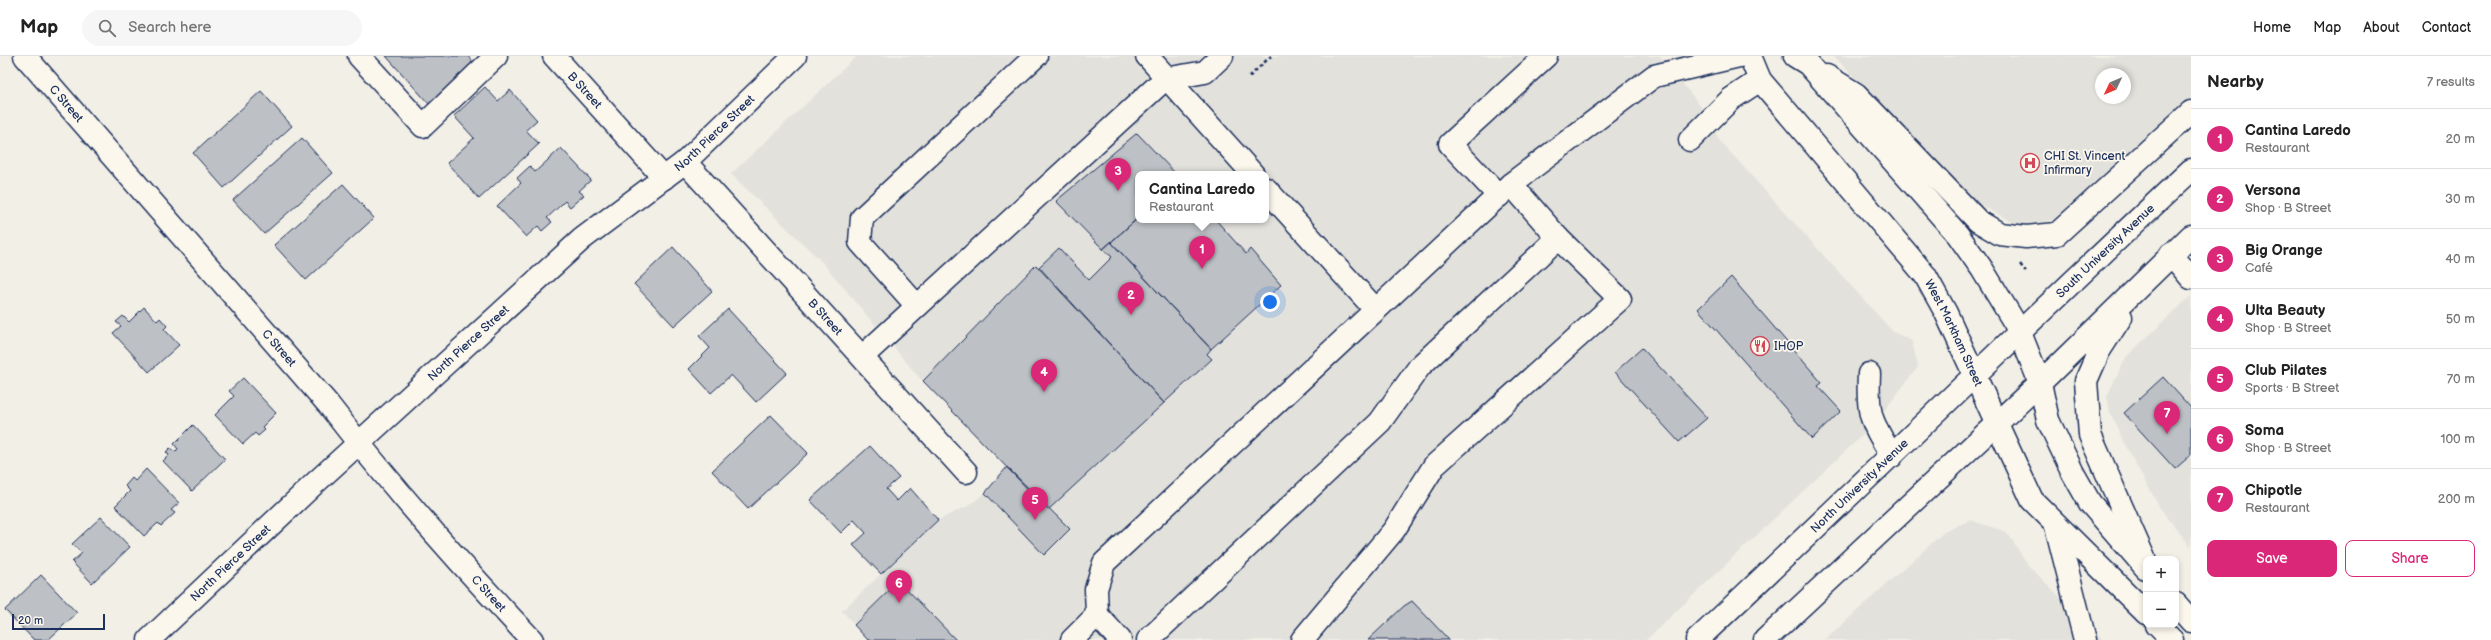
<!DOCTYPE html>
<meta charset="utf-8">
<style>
body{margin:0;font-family:"Balsamiq Sans",sans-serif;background:#f6f6f6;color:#222}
.controls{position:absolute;right:12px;bottom:12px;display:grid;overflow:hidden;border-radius:8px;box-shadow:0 2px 6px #0003}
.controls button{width:36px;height:36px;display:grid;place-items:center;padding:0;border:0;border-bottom:1px solid #e0e0e0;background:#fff;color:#222;font:20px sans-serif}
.compass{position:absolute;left:2095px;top:12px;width:36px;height:36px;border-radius:50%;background:#fff;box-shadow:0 2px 6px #0003;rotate:226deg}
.scale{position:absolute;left:12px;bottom:10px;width:93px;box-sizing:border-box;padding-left:4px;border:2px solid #1b2f5e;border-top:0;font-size:11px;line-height:14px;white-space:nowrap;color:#1b2f5e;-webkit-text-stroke:3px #fbf7ec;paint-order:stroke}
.you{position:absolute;left:1270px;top:246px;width:14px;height:14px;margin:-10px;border:3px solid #fff;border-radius:50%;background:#1a73e8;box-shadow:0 0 0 6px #1a73e833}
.badge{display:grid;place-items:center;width:26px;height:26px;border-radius:50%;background:#db2777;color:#fff;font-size:13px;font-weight:700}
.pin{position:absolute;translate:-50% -33px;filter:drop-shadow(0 1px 2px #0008)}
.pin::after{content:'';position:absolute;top:21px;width:14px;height:12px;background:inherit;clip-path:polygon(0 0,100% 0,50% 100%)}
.popup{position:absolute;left:1135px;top:115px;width:134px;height:52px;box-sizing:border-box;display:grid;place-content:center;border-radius:8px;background:#fff;filter:drop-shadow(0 1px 3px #0005);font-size:13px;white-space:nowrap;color:#767676}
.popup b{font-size:15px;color:#222}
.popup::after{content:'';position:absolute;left:50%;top:100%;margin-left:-8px;border:8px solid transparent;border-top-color:#fff}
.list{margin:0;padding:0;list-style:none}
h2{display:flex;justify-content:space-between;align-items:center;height:52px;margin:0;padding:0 16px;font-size:17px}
h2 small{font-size:13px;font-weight:400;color:#767676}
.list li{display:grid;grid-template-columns:26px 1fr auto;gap:12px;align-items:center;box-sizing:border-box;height:60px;padding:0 16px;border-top:1px solid #e0e0e0}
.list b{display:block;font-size:15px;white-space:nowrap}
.list p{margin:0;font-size:13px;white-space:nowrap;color:#767676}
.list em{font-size:13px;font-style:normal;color:#767676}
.actions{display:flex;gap:8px;padding:12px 16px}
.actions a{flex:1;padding:9px 0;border:1px solid #db2777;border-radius:8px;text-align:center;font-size:14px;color:#db2777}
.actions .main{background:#db2777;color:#fff}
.icon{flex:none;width:22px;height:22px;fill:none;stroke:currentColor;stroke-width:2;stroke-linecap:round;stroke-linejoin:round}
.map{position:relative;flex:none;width:2191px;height:584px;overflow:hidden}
header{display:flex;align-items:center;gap:24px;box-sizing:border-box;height:56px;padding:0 20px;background:#fff;border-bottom:1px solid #e0e0e0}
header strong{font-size:19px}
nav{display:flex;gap:22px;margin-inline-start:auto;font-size:14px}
.search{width:280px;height:36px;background:#f6f6f6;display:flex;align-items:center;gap:10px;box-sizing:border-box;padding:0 14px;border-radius:22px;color:#767676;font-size:15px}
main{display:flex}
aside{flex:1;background:#fff}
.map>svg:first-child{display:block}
.built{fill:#e2e1dc;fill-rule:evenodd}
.building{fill:#bdc0c4;stroke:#1b2f5e}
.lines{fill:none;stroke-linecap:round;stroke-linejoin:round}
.minor-casing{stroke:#1b2f5e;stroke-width:25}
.major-casing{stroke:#1b2f5e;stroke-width:25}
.path{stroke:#1b2f5e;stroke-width:2.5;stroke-dasharray:4 3;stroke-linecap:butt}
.minor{stroke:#fbf7ec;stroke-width:22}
.major{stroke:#fbf7ec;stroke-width:22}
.labels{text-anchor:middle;stroke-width:3.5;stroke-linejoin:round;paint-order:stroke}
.street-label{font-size:12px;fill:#1b2f5e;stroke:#fbf7ec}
.poi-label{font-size:12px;fill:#1b2f5e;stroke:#fbf7ec;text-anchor:start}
</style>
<header>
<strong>Map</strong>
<div class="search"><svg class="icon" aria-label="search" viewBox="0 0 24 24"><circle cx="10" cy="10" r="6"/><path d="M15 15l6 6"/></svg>Search here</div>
<nav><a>Home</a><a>Map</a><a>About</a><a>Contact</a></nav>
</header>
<main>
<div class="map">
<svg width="2191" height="584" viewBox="0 0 2191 584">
<rect width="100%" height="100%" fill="#f2efe6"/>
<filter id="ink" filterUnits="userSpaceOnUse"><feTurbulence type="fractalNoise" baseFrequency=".025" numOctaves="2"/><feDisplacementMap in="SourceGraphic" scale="8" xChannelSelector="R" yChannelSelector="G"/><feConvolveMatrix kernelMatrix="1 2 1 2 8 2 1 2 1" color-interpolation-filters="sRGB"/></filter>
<g filter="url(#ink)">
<path class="built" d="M857,0H1660L1711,63L1719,84L1893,276L1912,285L1918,311L1873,369L1646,584H869L842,555L938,464L968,450L985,437L1007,411L917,319L823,207L731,118ZM1138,118H1266V164H1138Z
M1834,0H2191V47L2061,162L2022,171L1975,146L1896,67ZM2101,18H2125V42H2101Z
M2191,240V491L2160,452L2125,389L2110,356L2107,340L2127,300Z
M1970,464L2007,476L2028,509L2103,584H1825L1944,476Z"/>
<path class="building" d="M386,0H468L474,7L429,48Z
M485,31L498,45L510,34L537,64L526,74L539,88L479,143L447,107L474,82L454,60Z
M261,35L292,70L224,132L193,97Z
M1137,77L1176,118H1138V162L1103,193L1056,145Z
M302,82L333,117L264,178L233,144Z
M561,92L591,124L579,135L584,139L570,151L565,145L547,162L552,166L542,175L538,170L526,181L497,150L521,127L517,122L530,110L535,116Z
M343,128L374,162L306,224L274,189Z
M1138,162V164H1216L1246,198L1250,193L1281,229L1211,293L1111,186Z
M1111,186L1211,293L1207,298L1212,303L1164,347L1039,211L1059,192L1089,224L1112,201L1103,193Z
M673,191L712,235L674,270L634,228Z
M1036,209L1164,347L1048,454L923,325Z
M1731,221L1822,327L1818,330L1841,355L1812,383L1698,253Z
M144,251L157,265L160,262L167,270L164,273L179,289L149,316L113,277L121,270L116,266L123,260L129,266Z
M728,253L787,317L756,346L731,319L711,337L689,313L710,292L699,280Z
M1642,292L1707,362L1679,386L1615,316Z
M2163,321L2191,352V399L2175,413L2124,357Z
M243,322L276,357L262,371L265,374L258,380L255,377L243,388L215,359L234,340L229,335Z
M771,359L808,397L748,453L712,415Z
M193,369L225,403L192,435L163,405L169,399L166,396L170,392L175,396L178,393L174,388Z
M870,390L899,422L886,433L897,445L910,432L938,464L881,518L853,489L866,477L854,464L841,477L810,444Z
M1007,411L1070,473L1044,499L985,437Z
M146,413L179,447L171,454L175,457L161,470L158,467L144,480L115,450L130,435L125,430L132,422L135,425Z
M101,461L130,491L92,527L72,506L82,497L72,488Z
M41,519L77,557L48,584H34L5,554Z
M899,525L956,584H868L854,569Z
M1412,545L1449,584H1368L1404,550Z"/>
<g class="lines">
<defs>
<g id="minor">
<path id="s1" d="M25,0L328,348C391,430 460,508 532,584"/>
<path d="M359,0L423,70L496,0"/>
<path id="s2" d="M554,0L664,122"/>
<path d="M1147,0L1253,118"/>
<path d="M1690,84L1731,43L1760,24"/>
<path id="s3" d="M685,106L966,416"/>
<path d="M1266,133L1375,253"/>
<path d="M1499,140L1450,88L1546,0"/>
<path d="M2171,198L2191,222"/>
<path d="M917,250L860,186L862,162L1036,0"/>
<path d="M863,300L1165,23L1205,16L1222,0"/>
<path d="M1869,318C1867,360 1871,365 1892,400"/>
<path d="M2056,470L2085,584"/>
<path d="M1097,559L1120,584"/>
<path id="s4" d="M149,584L314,428L582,183L685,106L795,0"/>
<path d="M1072,584L1097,559L1096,533L1104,507L1511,128L1654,20L1739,0"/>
<path d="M1148,584L1380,366L1420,310L1558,182"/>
<path d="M1302,584L1394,474L1434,410L1620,243L1558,182L1511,128"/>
</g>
<g id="major">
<path id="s5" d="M1750,0L1760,24L1925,219L1946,257L2032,444L2146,557"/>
<path d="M1795,0L1808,8L1958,179L1982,213L2019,274L2040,327L2048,364L2073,417L2090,447L2146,512"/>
<path d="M1827,20L1856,38L1978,165L2000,178L2026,181L2057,178L2191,56"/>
<path d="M2121,261L2099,295L2086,325L2090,379L2144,502"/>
<path d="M2176,548L2191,565"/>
<path d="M2157,569L2172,584"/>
<path id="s6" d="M1697,584C1863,428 2025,269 2191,114"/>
<path d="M1765,584L2040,327L2191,180"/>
</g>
</defs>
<use href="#minor" class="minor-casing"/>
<use href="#major" class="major-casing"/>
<path class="path" d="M1249,21L1271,0
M2020,208L2026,216"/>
<use href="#minor" class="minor"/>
<use href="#major" class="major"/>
</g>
</g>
<defs>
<symbol id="hospital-ring" viewBox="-11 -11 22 22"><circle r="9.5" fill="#fbf7ec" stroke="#d1495b" stroke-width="1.5"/><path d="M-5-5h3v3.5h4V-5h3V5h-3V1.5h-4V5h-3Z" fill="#d1495b"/></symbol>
<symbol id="restaurant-ring" viewBox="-11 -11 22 22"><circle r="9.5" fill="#fbf7ec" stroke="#d1495b" stroke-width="1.5"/><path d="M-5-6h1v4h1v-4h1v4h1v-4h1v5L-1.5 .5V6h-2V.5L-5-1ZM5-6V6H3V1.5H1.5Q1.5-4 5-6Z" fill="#d1495b"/></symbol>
</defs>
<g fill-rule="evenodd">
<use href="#hospital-ring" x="2019" y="96" width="22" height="22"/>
<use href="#restaurant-ring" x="1749" y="279" width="22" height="22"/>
</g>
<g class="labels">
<g class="street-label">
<text dy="4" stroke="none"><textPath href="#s2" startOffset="46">B Street</textPath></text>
<text dy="4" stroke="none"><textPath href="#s1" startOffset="63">C Street</textPath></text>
<text dy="4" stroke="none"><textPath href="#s4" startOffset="760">North Pierce Street</textPath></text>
<text dy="4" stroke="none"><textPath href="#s6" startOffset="564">South University Avenue</textPath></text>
<text dy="4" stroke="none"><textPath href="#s3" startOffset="209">B Street</textPath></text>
<text dy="4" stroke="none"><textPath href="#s5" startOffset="346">West Markham Street</textPath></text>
<text dy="4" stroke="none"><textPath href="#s4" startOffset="436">North Pierce Street</textPath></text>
<text dy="4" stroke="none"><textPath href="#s1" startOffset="387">C Street</textPath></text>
<text dy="4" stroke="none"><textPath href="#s6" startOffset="224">North University Avenue</textPath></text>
<text dy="4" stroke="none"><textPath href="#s4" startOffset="112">North Pierce Street</textPath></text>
<text dy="4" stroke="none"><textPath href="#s1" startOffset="710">C Street</textPath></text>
</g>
<g class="poi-label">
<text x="2044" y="104">CHI St. Vincent<tspan x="2044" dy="14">Infirmary</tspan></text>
<text x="1774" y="294">IHOP</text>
</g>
</g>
</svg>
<div class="controls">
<button>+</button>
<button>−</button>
</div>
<svg class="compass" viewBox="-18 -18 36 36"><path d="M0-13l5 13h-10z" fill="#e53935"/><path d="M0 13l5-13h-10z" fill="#767676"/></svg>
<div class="scale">20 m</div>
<div class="you"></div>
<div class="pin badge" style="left:1202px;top:213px">1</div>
<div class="popup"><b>Cantina Laredo</b>Restaurant</div>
<div class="pin badge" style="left:1131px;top:259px">2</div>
<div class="pin badge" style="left:1118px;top:135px">3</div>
<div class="pin badge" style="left:1044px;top:336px">4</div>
<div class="pin badge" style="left:1035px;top:464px">5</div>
<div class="pin badge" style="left:899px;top:547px">6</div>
<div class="pin badge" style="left:2167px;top:378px">7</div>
</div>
<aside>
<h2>Nearby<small>7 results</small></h2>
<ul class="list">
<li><span class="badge">1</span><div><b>Cantina Laredo</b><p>Restaurant</p></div><em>20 m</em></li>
<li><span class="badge">2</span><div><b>Versona</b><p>Shop · B Street</p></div><em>30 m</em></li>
<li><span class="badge">3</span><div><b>Big Orange</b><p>Café</p></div><em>40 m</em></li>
<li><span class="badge">4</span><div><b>Ulta Beauty</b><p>Shop · B Street</p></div><em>50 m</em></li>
<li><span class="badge">5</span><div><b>Club Pilates</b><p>Sports · B Street</p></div><em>70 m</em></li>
<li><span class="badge">6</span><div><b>Soma</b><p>Shop · B Street</p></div><em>100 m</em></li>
<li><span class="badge">7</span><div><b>Chipotle</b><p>Restaurant</p></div><em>200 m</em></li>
</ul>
<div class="actions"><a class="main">Save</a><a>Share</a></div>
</aside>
</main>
